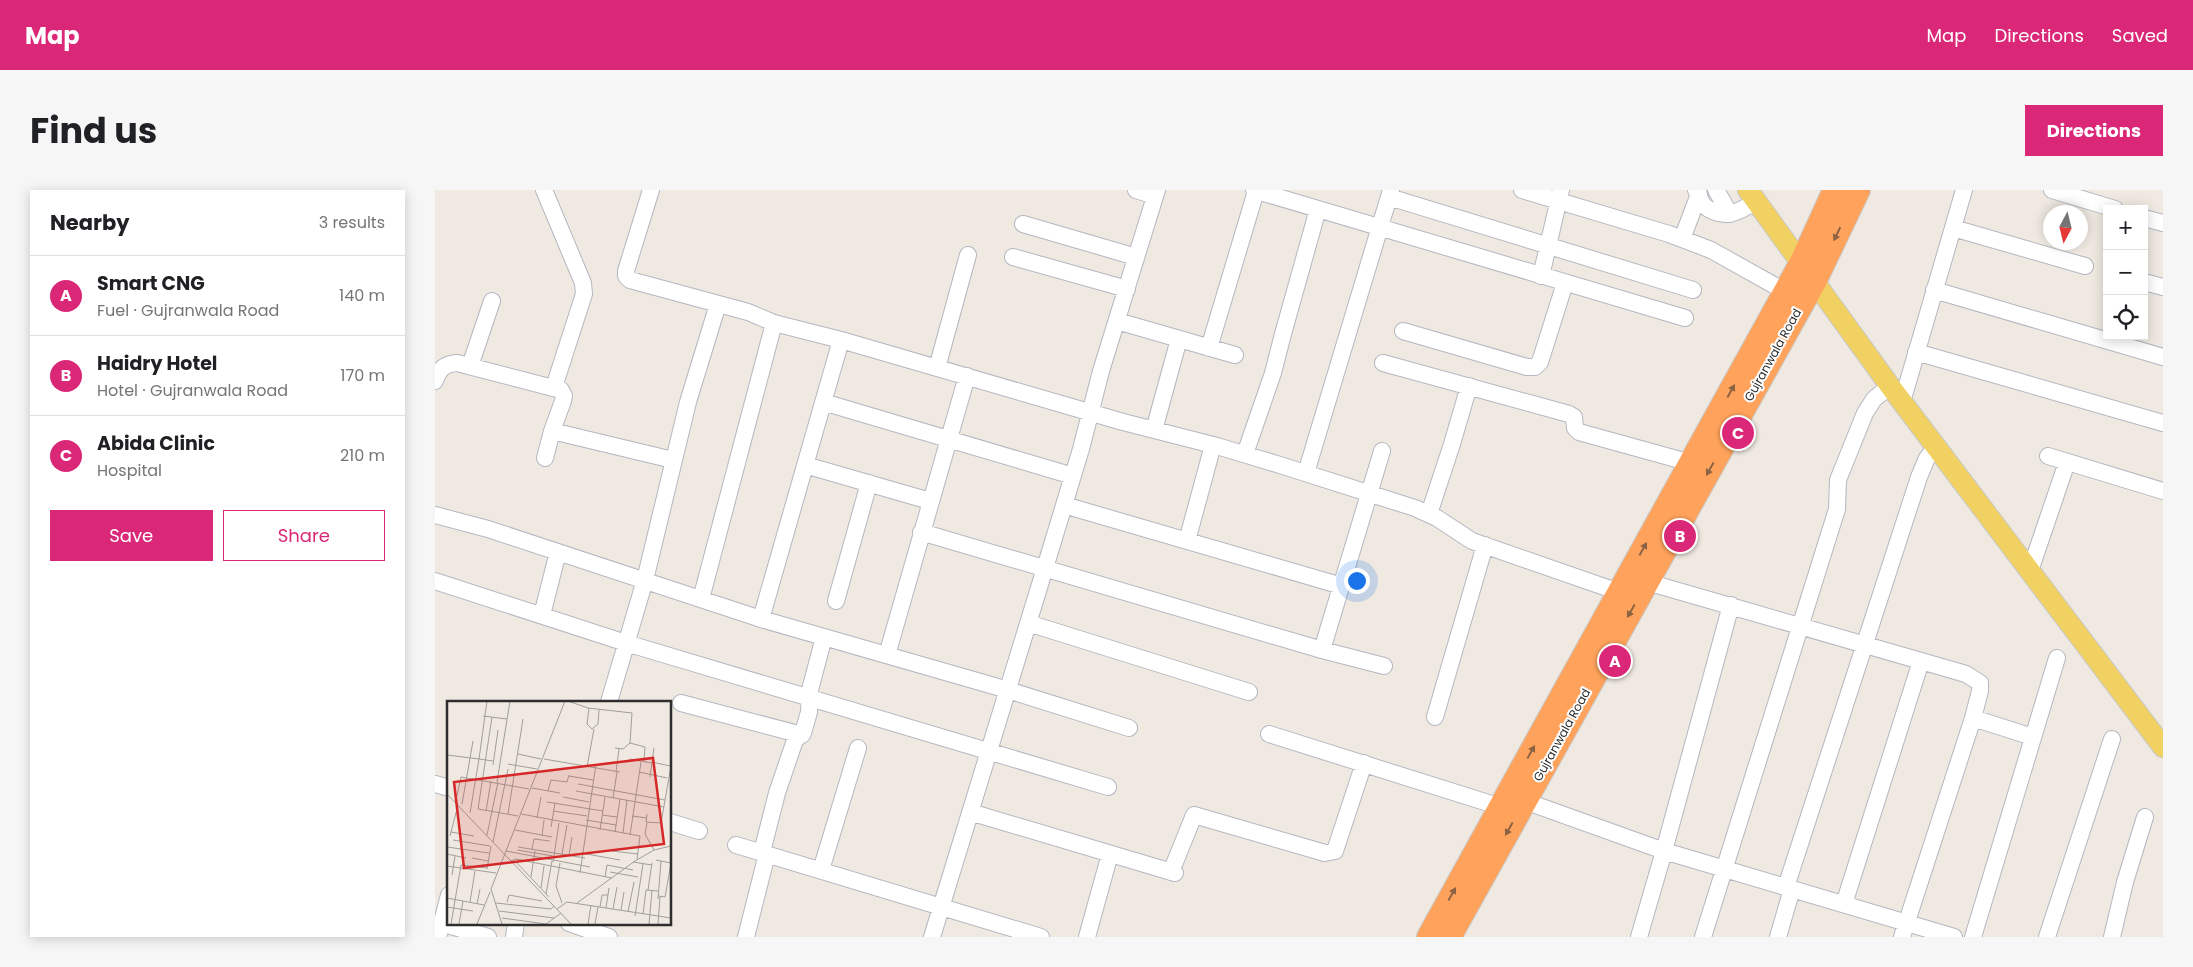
<!DOCTYPE html>
<meta charset="utf-8">
<style>
body{margin:0;font-family:Poppins,sans-serif;background:#f6f6f6;color:#202124}
.controls{position:absolute;right:15px;top:15px;display:grid;overflow:hidden;border-radius:0px;box-shadow:0 2px 12px #0003}
.controls button{width:45px;height:45px;display:grid;place-items:center;padding:0;border:0;border-bottom:1px solid #e0e0e0;background:#fff;color:#202124;font:25px sans-serif}
.compass{position:absolute;left:1608px;top:15px;width:45px;height:45px;border-radius:50%;background:#fff;box-shadow:0 2px 12px #0003;rotate:187deg}
.you{position:absolute;left:921px;top:390px;width:18px;height:18px;margin:-12px;border:4px solid #fff;border-radius:50%;background:#1a73e8;box-shadow:0 0 0 8px #1a73e833}
.badge{display:grid;place-items:center;width:32px;height:32px;border-radius:50%;background:#db2777;color:#fff;font-size:16px;font-weight:700}
.pin{position:absolute;translate:-50% -50%;border:2px solid #fff;box-shadow:0 1px 5px #0006}
.list{margin:0;padding:0;list-style:none}
h2{display:flex;justify-content:space-between;align-items:center;height:65px;margin:0;padding:0 20px;font-size:21px}
h2 small{font-size:16px;font-weight:400;color:#757577}
.list li{display:grid;grid-template-columns:32px 1fr auto;gap:15px;align-items:center;box-sizing:border-box;height:80px;padding:0 20px;border-top:1px solid #e0e0e0}
.list b{display:block;font-size:19px;white-space:nowrap}
.list p{margin:0;font-size:16px;white-space:nowrap;color:#757577}
.list em{font-size:16px;font-style:normal;color:#757577}
.actions{display:flex;gap:10px;padding:15px 20px}
.actions a{flex:1;padding:11px 0;border:1px solid #db2777;border-radius:0px;text-align:center;font-size:18px;color:#db2777}
.actions .main{background:#db2777;color:#fff}
.icon{flex:none;width:28px;height:28px;fill:none;stroke:currentColor;stroke-width:2;stroke-linecap:round;stroke-linejoin:round}
.map{position:relative;flex:none;width:1728px;height:747px;overflow:hidden;border-radius:0px}
header{display:flex;align-items:center;gap:30px;box-sizing:border-box;height:70px;padding:0 25px;background:#db2777;color:#fff}
header strong{font-size:24px}
nav{display:flex;gap:28px;margin-inline-start:auto;font-size:18px}
.intro{display:flex;align-items:center;justify-content:space-between;box-sizing:border-box;height:120px;padding:0 30px}
h1{margin:0;font-size:35px}
.button{padding:12px 22px;border-radius:0px;background:#db2777;color:#fff;font-size:18px;font-weight:700}
main{display:flex;gap:30px;padding:0 30px}
aside{flex:1;background:#fff;border-radius:0px;box-shadow:0 2px 12px #0003}
.map>svg:first-child{display:block}
.lines{fill:none;stroke-linecap:round;stroke-linejoin:round}
.minor-casing{stroke:#b4b7c1;stroke-width:18}
.major-casing{stroke:#c9c9c9;stroke-width:22}
.highway-casing{stroke:#c9c9c9;stroke-width:26}
.minor{stroke:#fff;stroke-width:16}
.major{stroke:#f2d163;stroke-width:20}
.highway{stroke:#ffa35c;stroke-width:24}
.oneway{fill:#8c6343}
.labels{text-anchor:middle;stroke-width:4;stroke-linejoin:round;paint-order:stroke}
.street-label{font-size:12px;fill:#2e2e2e;stroke:#fff}
.inset-road{fill:none;stroke:#a29e99;stroke-width:1}
.view{fill:#d62828;fill-opacity:0.15;stroke:#d62828;stroke-width:2.5}
.inset-edge{fill:none;stroke:#2e2e2e;stroke-width:2.5}
</style>
<header>
<strong>Map</strong>
<nav><a>Map</a><a>Directions</a><a>Saved</a></nav>
</header>
<div class="intro"><h1>Find us</h1><a class="button">Directions</a></div>
<main>
<aside>
<h2>Nearby<small>3 results</small></h2>
<ul class="list">
<li><span class="badge">A</span><div><b>Smart CNG</b><p>Fuel · Gujranwala Road</p></div><em>140 m</em></li>
<li><span class="badge">B</span><div><b>Haidry Hotel</b><p>Hotel · Gujranwala Road</p></div><em>170 m</em></li>
<li><span class="badge">C</span><div><b>Abida Clinic</b><p>Hospital</p></div><em>210 m</em></li>
</ul>
<div class="actions"><a class="main">Save</a><a>Share</a></div>
</aside>
<div class="map">
<svg width="1728" height="747" viewBox="0 0 1728 747">
<rect width="100%" height="100%" fill="#efe9e1"/>
<g class="lines">
<defs>
<path id="minor" d="M109,0L148,93L149,104L119,197
M216,0L191,81V86L195,90L313,122L339,133L406,150L688,232L782,256L845,275L980,318L1002,328L1037,351L1184,402
M701,0L720,6
M819,0L1250,128
M1087,0L1234,44L1276,60L1351,102
M1261,0L1268,15C1288,31 1303,23 1321,11
M1281,0L1295,24
M1617,0L1680,19
M954,7L1258,100
M1709,28L1728,33
M588,34L701,67
M1518,38L1650,76
M1247,49L1264,4
M578,67L692,99
M1106,86L1126,0
M1709,92L1728,97
M1499,100L1728,167
M682,131L800,165
M968,141L1092,177H1100L1105,172L1130,93
M774,158L821,1
M1481,162L1728,233
M948,173L1134,224L1139,227L1140,238L1144,242L1256,273
M35,176L57,111
M502,178L533,65
M0,191C4,179 9,174 22,173L126,200L129,206L128,211L117,241L110,268
M388,212L638,286
M1467,212L1529,0
M719,240L744,149
M117,241L238,270
M810,264L838,183L848,144L883,19
M1613,266L1728,301
M370,275L495,311
M871,283L956,0
M629,315L907,396
M994,324L1017,254L1034,196
M0,325L53,339L326,429L573,500L694,538
M486,342L887,460L949,476
M752,351L778,255
M1595,381L1632,272
M0,391L191,453L673,597
M1212,392L1531,484L1545,493V501L1538,528L1467,747
M266,409L339,133
M401,411L434,293
M107,425L123,362
M326,429L406,150
M593,433L814,502
M887,460L947,261
M452,465L532,186
M174,512L210,390L253,212L283,114
M246,513L367,545
M1000,527L1050,355
M1538,528L1598,547
M834,544L1066,617
M0,594L14,598
M1090,611L1229,661L1519,747
M535,622L740,683
M235,632L264,641
M301,655L606,747
M327,662L342,603L360,550L368,543L374,522L375,500L389,447
M386,680L423,558
M736,682L759,625L890,663L900,661L929,573
M1351,697L1484,287L1492,268L1501,257
M1409,714L1486,471
M6,733L53,747
M134,733L174,747
M3,747L14,705
M79,747L81,733
M311,747L332,664
M497,747L610,378L646,259L666,181L722,0
M652,747L675,664
M1204,747L1229,661L1296,415
M1268,747L1402,319L1403,290L1430,223L1439,209L1455,196
M1343,747L1357,699
M1538,747L1622,468
M1612,747L1677,549
M1677,747L1690,692L1710,627"/>
<path id="major" d="M1313,0L1455,196L1728,557"/>
<path id="highway" d="M994,747L1367,72L1400,0
M1014,747L1379,92L1423,0"/>
</defs>
<use href="#minor" class="minor-casing"/>
<use href="#major" class="major-casing"/>
<use href="#highway" class="highway-casing"/>
<use href="#minor" class="minor"/>
<use href="#major" class="major"/>
<use href="#highway" class="highway"/>
</g>
<defs><path id="oneway-solid" d="M-6-.8H1V-3.2L6.5 0L1 3.2V.8H-6Z" transform="scale(1.25)"/></defs>
<g class="oneway">
<use href="#oneway-solid" transform="translate(1402 44) rotate(116)"/>
<use href="#oneway-solid" transform="translate(1296 201) rotate(-61)"/>
<use href="#oneway-solid" transform="translate(1275 279) rotate(119)"/>
<use href="#oneway-solid" transform="translate(1208 359) rotate(-61)"/>
<use href="#oneway-solid" transform="translate(1196 421) rotate(119)"/>
<use href="#oneway-solid" transform="translate(1096 562) rotate(-61)"/>
<use href="#oneway-solid" transform="translate(1074 639) rotate(119)"/>
<use href="#oneway-solid" transform="translate(1017 704) rotate(-61)"/>
</g>
<g class="labels">
<g class="street-label">
<text transform="translate(1338 165) rotate(-61)" y="4">Gujranwala Road</text>
<text transform="translate(1127 545) rotate(-61)" y="4">Gujranwala Road</text>
</g>
</g>
<g transform="translate(12 511)">
<rect width="224" height="224" fill="#efe9e1"/>
<path class="inset-road" d="M40,0L32,58L46,60M121,0L141,7L185,12L183,42L198,46L197,60M142,7L140,23L145,28L151,23L152,9M36,15L60,18M45,16L31,108L71,115M168,47L176,48L183,42M71,53L94,58M0,54L32,58L23,112M97,58L173,71M182,58L205,62M205,61L223,65M61,63L90,68M46,64L51,29M140,66L147,28M169,71L172,48M192,71L220,77M122,75L146,79M203,76L207,47M50,81L63,0M131,83L218,99M85,87L113,92M101,90L104,79L120,81L122,74M129,90L217,106M0,93L124,223M10,95L14,76L82,88M116,96L142,101M166,97L170,71M100,101L156,110M15,103L26,40M39,110L44,80M106,110L140,115M61,113L76,18M74,113L193,135L190,158M200,113L199,121L214,122L224,65M155,114L170,116M185,115L200,117M90,117L94,96M139,119L169,124M200,122L198,133L207,149M104,126L108,102M68,129L105,136M153,129L158,96M4,131L27,135M168,131L173,98M176,132L180,99M40,134L51,81M183,134L194,61M3,135L11,104M95,135L97,119M6,139L43,145M46,141L61,68M0,146L42,152M71,146L138,157M85,148L87,138L103,140M70,149L106,155M59,150L143,166M165,150L191,153M134,152L173,159M0,153L19,157M115,153L120,124M122,154L125,136M25,157L41,160M209,159L224,162M64,160L69,158L165,177M69,161L102,196M106,161L112,122M186,161L205,164M113,162L109,185L115,202M0,165L49,172M40,168L44,145M163,171L191,176M133,172L149,63M5,174L8,155M84,176L88,150M158,176L160,164L186,169M94,187L97,165M201,189L205,162M99,193L105,160M211,195L218,196L224,163M0,197L37,204M211,198L214,160M23,201L28,170M60,201L62,194L95,200M49,202L104,208L107,205M130,202L188,160L207,149L224,145M30,203L33,188M0,206L26,210M153,206L155,194H161M159,207L162,187M110,208L120,201L224,217M166,208L170,186M174,209L177,191M52,210L107,217M181,211L187,181M196,213L199,189L211,190M188,215L196,163M55,217L99,223M4,223L14,164L40,167M12,223L16,200M30,223L43,191M55,223L44,188L118,0M99,223L114,212M141,223L144,204M148,223L151,206M202,223L205,189M211,223L213,196"/>
<path class="view" d="M206,57L217,143L17,167L7,81Z"/>
<rect width="224" height="224" class="inset-edge"/>
</g>
</svg>
<div class="controls">
<button>+</button>
<button>−</button>
<button><svg class="icon" aria-label="locate" viewBox="0 0 24 24"><circle cx="12" cy="12" r="6"/><path d="M12 2v4M12 18v4M2 12h4M18 12h4"/></svg></button>
</div>
<svg class="compass" viewBox="-18 -18 36 36"><path d="M0-13l5 13h-10z" fill="#e53935"/><path d="M0 13l5-13h-10z" fill="#757577"/></svg>
<div class="you"></div>
<div class="pin badge" style="left:1180px;top:471px">A</div>
<div class="pin badge" style="left:1245px;top:346px">B</div>
<div class="pin badge" style="left:1303px;top:243px">C</div>
</div>
</main>
